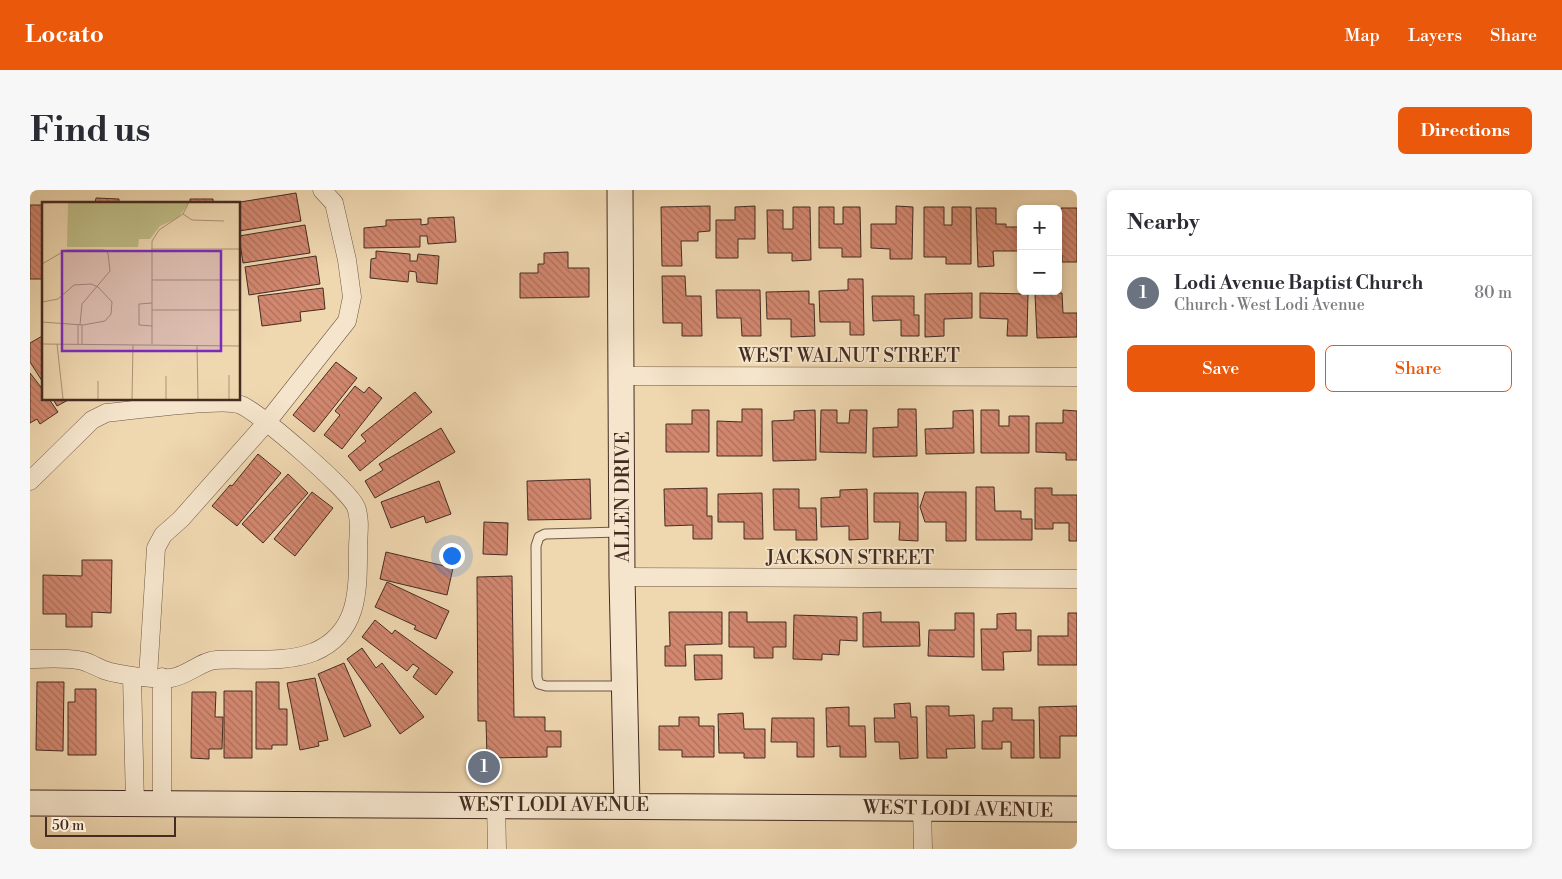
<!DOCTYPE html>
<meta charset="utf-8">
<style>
body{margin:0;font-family:"Libre Bodoni",serif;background:#f7f7f7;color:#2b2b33}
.controls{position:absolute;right:15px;top:15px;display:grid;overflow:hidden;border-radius:8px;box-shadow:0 2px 8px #0003}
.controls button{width:45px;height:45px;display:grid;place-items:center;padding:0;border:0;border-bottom:1px solid #e1e1e2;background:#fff;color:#2b2b33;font:25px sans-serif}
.scale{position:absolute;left:15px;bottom:12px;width:131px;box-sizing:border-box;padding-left:5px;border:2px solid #442c22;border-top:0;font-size:14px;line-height:18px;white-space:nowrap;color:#442c22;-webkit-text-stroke:4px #f5e5cc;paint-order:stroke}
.you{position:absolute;left:421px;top:365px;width:18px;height:18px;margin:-12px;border:4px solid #fff;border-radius:50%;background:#1a73e8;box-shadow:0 0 0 8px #1a73e833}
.badge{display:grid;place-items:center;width:32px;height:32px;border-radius:50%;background:#ea580c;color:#fff;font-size:16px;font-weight:700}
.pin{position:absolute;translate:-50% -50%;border:2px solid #fff;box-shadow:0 1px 5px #0006}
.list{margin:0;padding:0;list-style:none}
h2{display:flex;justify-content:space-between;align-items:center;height:65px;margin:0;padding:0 20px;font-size:21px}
h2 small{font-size:16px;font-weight:400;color:#7c7c81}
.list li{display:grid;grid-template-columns:32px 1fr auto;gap:15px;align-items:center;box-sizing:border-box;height:75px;padding:0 20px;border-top:1px solid #e1e1e2}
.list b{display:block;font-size:19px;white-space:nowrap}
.list p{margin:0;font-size:16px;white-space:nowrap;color:#7c7c81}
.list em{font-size:16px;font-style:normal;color:#7c7c81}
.actions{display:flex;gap:10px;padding:15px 20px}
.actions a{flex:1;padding:11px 0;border:1px solid #ea580c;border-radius:8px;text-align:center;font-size:18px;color:#ea580c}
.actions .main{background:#ea580c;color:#fff}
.map{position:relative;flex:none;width:1047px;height:659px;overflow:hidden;border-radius:8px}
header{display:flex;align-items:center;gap:30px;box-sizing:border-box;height:70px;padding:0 25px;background:#ea580c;color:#fff}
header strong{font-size:24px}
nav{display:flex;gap:28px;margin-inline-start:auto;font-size:18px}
.intro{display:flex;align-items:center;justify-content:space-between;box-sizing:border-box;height:120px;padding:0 30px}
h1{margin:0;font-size:35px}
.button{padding:12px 22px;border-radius:8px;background:#ea580c;color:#fff;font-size:18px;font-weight:700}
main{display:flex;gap:30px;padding:0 30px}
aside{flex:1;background:#fff;border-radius:8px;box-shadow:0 2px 8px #0003}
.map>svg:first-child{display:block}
.building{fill:url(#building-back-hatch);stroke:#442c22}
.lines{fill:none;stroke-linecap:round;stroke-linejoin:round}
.lane-casing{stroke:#6f5746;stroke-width:11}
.street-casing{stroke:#6f5746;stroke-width:19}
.secondary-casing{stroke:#442c22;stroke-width:27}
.lane{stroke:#f5e5cc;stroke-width:9}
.street{stroke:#f5e5cc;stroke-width:18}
.secondary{stroke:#f5e5cc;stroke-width:25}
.labels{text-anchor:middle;stroke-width:4;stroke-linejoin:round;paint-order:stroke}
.street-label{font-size:19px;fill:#442c22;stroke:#f5e5cc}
.inset-road{fill:none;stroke:#ab9377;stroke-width:1}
.view{fill:#7b2cbf;fill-opacity:0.15;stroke:#7b2cbf;stroke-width:2.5}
.inset-edge{fill:none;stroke:#442c22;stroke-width:2.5}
</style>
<header>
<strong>Locato</strong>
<nav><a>Map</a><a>Layers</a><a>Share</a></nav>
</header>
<div class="intro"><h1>Find us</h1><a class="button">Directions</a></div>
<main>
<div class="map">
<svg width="1047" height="659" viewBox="0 0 1047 659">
<defs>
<pattern id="building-back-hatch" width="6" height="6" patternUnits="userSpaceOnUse" patternTransform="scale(1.25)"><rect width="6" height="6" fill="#d2876f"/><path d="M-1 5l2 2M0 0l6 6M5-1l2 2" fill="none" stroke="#ac6f5b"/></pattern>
</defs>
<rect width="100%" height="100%" fill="#efd7b0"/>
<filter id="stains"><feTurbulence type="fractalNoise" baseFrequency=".004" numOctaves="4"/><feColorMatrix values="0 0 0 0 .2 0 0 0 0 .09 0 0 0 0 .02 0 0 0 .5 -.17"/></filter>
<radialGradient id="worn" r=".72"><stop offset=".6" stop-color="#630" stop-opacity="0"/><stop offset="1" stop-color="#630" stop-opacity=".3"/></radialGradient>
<path class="building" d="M266,3L271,31L209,41V14H198Z
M66,8L89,9V14H65Z
M160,9H183V14H160Z
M0,15H14V89H0Z
M680,16V41L668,42V51H651L652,76H632L631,17Z
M725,16V49H708V68H686V30H705V17Z
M866,16L883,17L882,69H860V59L841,58V34H866Z
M763,17H780L781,70L762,71V63H738L737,20H753V39H763Z
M789,17H804V34H813V17H830L831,67H812V58H789Z
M894,17H914V35H922V17H941V74H916V67H894Z
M946,18H966V34H976V37H991V61H963L964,76L948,77Z
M1031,18H1047V72H1032V65L1028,66Z
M424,27L426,52L398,54L397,46H390V57L334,58V38L356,36V30L391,29V35L398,34V28Z
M275,35L280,63L213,73L209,46Z
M346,61L380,64V71H387L388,64L409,66L407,94L387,92L386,82L379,81L378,92L340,88L341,69L346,68Z
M538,62V78H559V107L490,108V83H508V74H514V63Z
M286,66L290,94L219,105L215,77Z
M632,86H655L656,106H671L672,146H652V133H633Z
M818,89H833L834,145H820V132H790L789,101L818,100Z
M293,98L295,119L270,122L271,131L232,136L228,106Z
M686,100H730L731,146H712L711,128H687Z
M779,101V114H784L785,146L761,147V129H737L736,102Z
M942,103V128L914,129V146L895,147V104Z
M950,103L998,104L997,146H977L978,129L950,128Z
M1032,103L1033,123H1047V147L1007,148L1005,104Z
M842,106H884V125H889V146H871V130L843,131Z
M14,145V194L0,172V153Z
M306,172L327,188L284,242L263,225Z
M0,183L14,201V209H19L28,222L10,234L7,229L0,233Z
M325,196L334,203L339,197L352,208L312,259L294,245L310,225L305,221Z
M385,202L402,222L330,281L318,266L336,251L331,245Z
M23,209H40L27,216Z
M712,219H732V266H687V231L712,232Z
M868,219H886L887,266L843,267V238L868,237Z
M662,220H679V262H636V234H662Z
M785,220L786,270L743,271L742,231L764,230V221Z
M791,220H807V233H819L820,220H837L836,263L790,262Z
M943,220L944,263L896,264L895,239L923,238V221Z
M951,220H969V236H979V226H999V263H951Z
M1033,220L1047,221V270H1036V263L1006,262V233H1033Z
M411,238L425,262L345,308L335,291L353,280L349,274Z
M228,264L251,283L207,336L182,316L200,295L202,296Z
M258,284L278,303L233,353L212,334Z
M560,289L561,329L498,330L497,291Z
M409,291L421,324L396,333L394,326L361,338L351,312Z
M946,297H964L965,321H991V329H1002V350H946Z
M677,298V326H682V349H663V335L635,336L634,299Z
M1005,298H1022V305H1047V351H1039V333H1023V339H1005Z
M743,299H769V318H786L787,350H766V340H744Z
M837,299L838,349L819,350V336L791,337V308L810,307V300Z
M282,302L303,318L265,366L244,349Z
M895,302H936V351H916V332H895L890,317Z
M732,303L733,349H714V332H688V304Z
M844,303H888V351L869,350L870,332H844Z
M454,332L478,333L477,365L453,364Z
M356,362L423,378L417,405L350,389Z
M52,370H82L81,423L62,422V437H36V424H13V385L52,386Z
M482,386L484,527H515V541H531V557H517V567L457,568L456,531H448L447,387Z
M357,392L419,421L406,449L384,439L386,436L345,417Z
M639,422H692V454L655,455L656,476H635V456H640Z
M699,422H717V432H756V457H743V468H724V457H699Z
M851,422V432H889L890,456L833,457V423Z
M925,423H944V467L898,466L899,440H925Z
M986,423V440H1001V461L973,462L974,480H952L951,439H967V424Z
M1038,423H1047V475H1008V446H1038Z
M764,425L827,427V451L810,450L809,465L792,464V470L763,469Z
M345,430L362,444L365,440L423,482L406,505L383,487L389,478L383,474L377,481L332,447Z
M332,458L346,478L352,473L394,527L370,544L317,469Z
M664,465H692V489L665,490Z
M314,473L341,536L314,547L288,484Z
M285,488L298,550L288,552L289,556L270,560L257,493Z
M7,492H34L33,561L6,560Z
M226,492H249V519H257V555H242V559H226Z
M45,499H66V565H38V512H45Z
M194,501H222V568H194Z
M162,502H186L185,527H193L192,559H179V569L161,568Z
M880,513L881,527H887L888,568L870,569L869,552H845L844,528H865L864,514Z
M896,516H919V526L944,525L945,558L916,559L917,568H897Z
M1047,516V546H1030V568H1010L1009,517Z
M819,517V536H835L836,567H810V556L797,557L796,518Z
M963,518H982V530H1004V568H981V552H972V559H952V531H963Z
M713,523L714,539H735V568H714V563H689L688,524Z
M649,527H669V536H684V567H652V560H629V536H649Z
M742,528H784V567H767V552H741Z"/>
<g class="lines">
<defs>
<path id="lane" d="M589,342L515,344L509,347L506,356L507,488L509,494L516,496H593"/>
<path id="street" d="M592,186L1047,187
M0,291L62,230L76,223C99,221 195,207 211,215C230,223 319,300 326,317C331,330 328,346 328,359C328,400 329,443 284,462C253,474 219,468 186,470C171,471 157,486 141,488C127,490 88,485 74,480C67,477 60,473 53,471C36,467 17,469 0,469
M592,387L1047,389
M102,486L105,614
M118,487L126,358L133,345L151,329L237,232L317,131L322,107L317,70L304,13L292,0
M132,614V487
M466,614L467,659
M892,617L893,659"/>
<path id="secondary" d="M590,0L592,387L597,614
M0,613L1047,619"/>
</defs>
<use href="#lane" class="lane-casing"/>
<use href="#street" class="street-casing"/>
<use href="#secondary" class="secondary-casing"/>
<use href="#lane" class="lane"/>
<use href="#street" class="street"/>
<use href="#secondary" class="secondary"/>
</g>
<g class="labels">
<g class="street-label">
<text x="819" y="172">WEST WALNUT STREET</text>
<text transform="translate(592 307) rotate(-90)" y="7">ALLEN DRIVE</text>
<text x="820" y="374">JACKSON STREET</text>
<text x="524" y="621">WEST LODI AVENUE</text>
<text transform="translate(928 618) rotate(1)" y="7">WEST LODI AVENUE</text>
</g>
</g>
<g transform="translate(12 12)">
<rect width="198" height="198" fill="#efd7b0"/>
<path d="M26,0H146V2L136,16L118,24L108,37H97L96,45H25Z" fill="#bfbd87"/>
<path class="inset-road" d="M0,1L20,0M141,12L150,18L182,19M109,47H198M0,62L24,48H62L66,51L68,69L40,102L38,123M110,78H198M0,100L16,97L32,83L49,82L56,85L70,100L69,112L63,119L41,123L0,120M110,101L97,102V123L110,124M110,108H198M36,123V142M0,142L198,144M15,142L21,197M40,142V123M110,142V39L117,28L141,12L147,0M155,143L156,197M187,173V197M124,174V197M56,197V179M90,197L91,143"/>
<path class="view" d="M20,49H179V149H20Z"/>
<rect width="198" height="198" class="inset-edge"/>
</g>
<rect width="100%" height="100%" filter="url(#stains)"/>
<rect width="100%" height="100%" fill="url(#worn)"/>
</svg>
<div class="controls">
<button>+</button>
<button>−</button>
</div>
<div class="scale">50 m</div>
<div class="you"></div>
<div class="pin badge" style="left:454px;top:577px;background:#6b7280">1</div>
</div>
<aside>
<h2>Nearby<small></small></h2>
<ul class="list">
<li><span class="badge" style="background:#6b7280">1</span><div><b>Lodi Avenue Baptist Church</b><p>Church · West Lodi Avenue</p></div><em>80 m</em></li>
</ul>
<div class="actions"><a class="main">Save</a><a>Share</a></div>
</aside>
</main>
